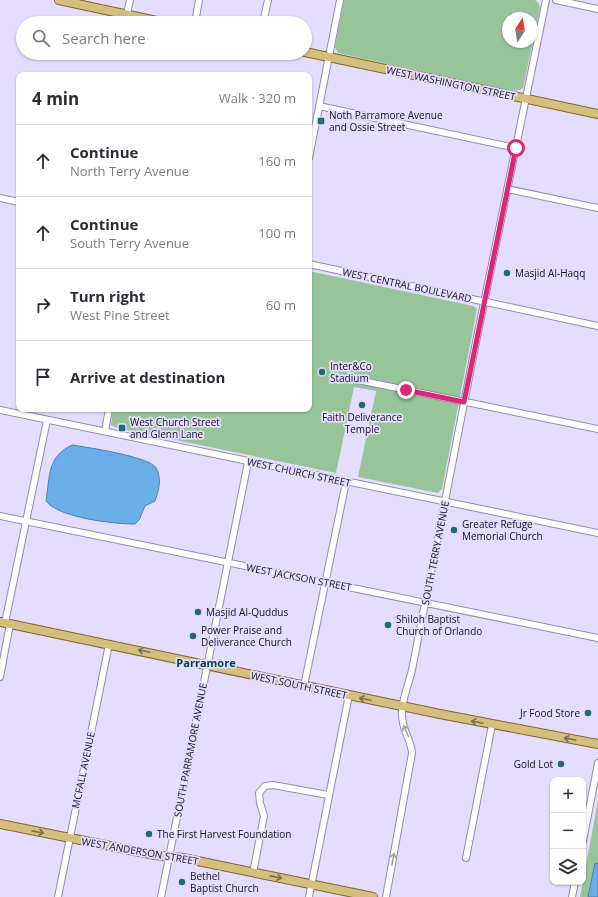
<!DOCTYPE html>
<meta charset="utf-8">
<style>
body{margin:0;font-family:"Open Sans",sans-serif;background:#f2f2f3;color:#2b2b33}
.controls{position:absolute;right:12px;bottom:12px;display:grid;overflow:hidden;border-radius:8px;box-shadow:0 1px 3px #0004}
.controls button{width:36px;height:36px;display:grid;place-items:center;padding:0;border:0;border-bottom:1px solid #e1e1e2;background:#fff;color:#2b2b33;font:20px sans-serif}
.compass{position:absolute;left:502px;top:12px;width:36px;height:36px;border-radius:50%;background:#fff;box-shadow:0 1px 3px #0004;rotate:12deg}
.stop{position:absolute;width:12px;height:12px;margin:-9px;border:3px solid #db2777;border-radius:50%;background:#fff}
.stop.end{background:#db2777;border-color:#fff;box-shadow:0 1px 4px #0008}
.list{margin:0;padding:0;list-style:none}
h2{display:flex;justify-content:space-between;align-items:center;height:52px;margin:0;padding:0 16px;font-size:17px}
h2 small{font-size:13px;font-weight:400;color:#7c7c81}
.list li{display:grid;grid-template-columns:26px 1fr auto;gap:12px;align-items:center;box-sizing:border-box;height:72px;padding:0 16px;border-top:1px solid #e1e1e2}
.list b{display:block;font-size:15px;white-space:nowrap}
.list p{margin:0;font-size:13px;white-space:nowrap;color:#7c7c81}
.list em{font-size:13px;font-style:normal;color:#7c7c81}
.icon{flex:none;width:22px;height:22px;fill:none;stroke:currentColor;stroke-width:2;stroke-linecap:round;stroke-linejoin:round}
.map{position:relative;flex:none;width:598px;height:897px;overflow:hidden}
.search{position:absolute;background:#fff;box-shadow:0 1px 3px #0004;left:16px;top:16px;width:296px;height:44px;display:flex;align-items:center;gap:10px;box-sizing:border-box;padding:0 14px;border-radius:22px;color:#7c7c81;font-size:15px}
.panel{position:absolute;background:#fff;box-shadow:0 1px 3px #0004;left:16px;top:72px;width:296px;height:340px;border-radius:8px}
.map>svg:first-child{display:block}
.green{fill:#97c599;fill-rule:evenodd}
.water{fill:#6aaee9;stroke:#507fab}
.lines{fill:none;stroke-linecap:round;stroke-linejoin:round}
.minor-casing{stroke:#938cab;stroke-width:8}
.major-casing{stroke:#7f6625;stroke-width:10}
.minor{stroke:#fff;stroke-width:6}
.major{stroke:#d5bf7f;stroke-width:8}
.oneway{stroke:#7d7052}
.oneway2{stroke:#a09fa4}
.route{stroke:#db2777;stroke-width:5}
.poi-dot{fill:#1f6b70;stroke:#e4ddff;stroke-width:1.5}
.labels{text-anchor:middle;stroke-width:3.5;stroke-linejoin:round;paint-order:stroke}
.street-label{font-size:10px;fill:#12101b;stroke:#e4ddff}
.poi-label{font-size:10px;fill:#12101b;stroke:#e4ddff;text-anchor:start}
.neighbourhood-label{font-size:11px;font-weight:bold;fill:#004246;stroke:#e4ddff}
</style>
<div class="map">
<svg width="598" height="897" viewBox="0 0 598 897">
<rect width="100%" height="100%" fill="#e4ddff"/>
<path class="green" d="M344,0H535L539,4L540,8L523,88L520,90L511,91L338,53L335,47ZM508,18H532V42H508Z
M309,271L473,306L477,309L442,489L438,493L358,477L376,391L354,387L336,473L117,428L111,425L113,409H309Z
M598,801V897H580Z"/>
<path class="water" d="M72,445C86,447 151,457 156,468C162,478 159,490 155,501L145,506L139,520L135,524C114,524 59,518 46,501C50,476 47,457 72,445Z
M595,863L598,864V897H588Z"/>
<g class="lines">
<defs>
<path id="minor" d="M556,0L598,9
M127,14L130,0
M195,23L199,0
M263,23L268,0
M319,106L516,148
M309,158L340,0
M507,189L598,208
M0,198L19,202
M309,264L598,326
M353,379L598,429
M0,410L598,533
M105,431L109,409
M0,516L598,638
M5,623L47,420
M0,677L10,624
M304,686L346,482
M583,841L598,763
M466,858L492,725
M253,873L264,816L260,803L259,793L265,786L273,785L328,795
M58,897L109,644
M161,897L248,462
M309,897L349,695
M386,897L412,753C411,741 405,734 403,723C399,706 408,687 412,670L475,347L546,0
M572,897L575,882"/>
<path id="major" d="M59,0L166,23
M305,52L598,114
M0,622L440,714L598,744
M0,824L155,855L183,858L373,897"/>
</defs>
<use href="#minor" class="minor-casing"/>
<use href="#major" class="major-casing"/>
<use href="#minor" class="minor"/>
<use href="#major" class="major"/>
</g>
<defs><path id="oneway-shaft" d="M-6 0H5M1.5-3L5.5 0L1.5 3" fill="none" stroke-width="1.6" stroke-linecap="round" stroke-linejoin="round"/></defs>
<g class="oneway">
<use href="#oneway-shaft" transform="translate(144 651) rotate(-168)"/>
<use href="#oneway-shaft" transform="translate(365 699) rotate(-168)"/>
<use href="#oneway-shaft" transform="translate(477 722) rotate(-168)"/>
<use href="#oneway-shaft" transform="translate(570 739) rotate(-170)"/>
<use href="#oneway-shaft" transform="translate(38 832) rotate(11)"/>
<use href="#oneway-shaft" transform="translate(276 877) rotate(11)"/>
</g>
<g class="oneway2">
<use href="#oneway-shaft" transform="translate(406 731) rotate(-114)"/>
<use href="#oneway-shaft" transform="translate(393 859) rotate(-80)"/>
</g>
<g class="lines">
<path class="route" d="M406,390L464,402L516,148"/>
</g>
<g class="poi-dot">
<rect x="317" y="117" width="8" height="8" rx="2"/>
<circle cx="507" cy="273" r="4"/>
<circle cx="322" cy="372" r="4"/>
<circle cx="362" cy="405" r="4"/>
<rect x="118" y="424" width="8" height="8" rx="2"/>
<circle cx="454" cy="530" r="4"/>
<circle cx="198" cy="612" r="4"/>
<circle cx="388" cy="625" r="4"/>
<circle cx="193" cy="636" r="4"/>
<circle cx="588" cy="713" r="4"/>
<circle cx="561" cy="764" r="4"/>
<circle cx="149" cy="834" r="4"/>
<circle cx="182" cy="882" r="4"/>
</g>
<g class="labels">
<g class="street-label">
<text transform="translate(451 83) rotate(12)" y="4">WEST WASHINGTON STREET</text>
<text transform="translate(407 285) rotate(12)" y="4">WEST CENTRAL BOULEVARD</text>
<text transform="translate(299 472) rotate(12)" y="4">WEST CHURCH STREET</text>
<text transform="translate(435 553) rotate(-79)" y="4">SOUTH TERRY AVENUE</text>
<text transform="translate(299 577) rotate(11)" y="4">WEST JACKSON STREET</text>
<text transform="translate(299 685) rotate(12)" y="4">WEST SOUTH STREET</text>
<text transform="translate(190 750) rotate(-79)" y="4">SOUTH PARRAMORE AVENUE</text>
<text transform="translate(83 770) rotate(-78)" y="4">MCFALL AVENUE</text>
<text transform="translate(140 851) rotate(10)" y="4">WEST ANDERSON STREET</text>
</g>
<g class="poi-label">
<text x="329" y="119">Noth Parramore Avenue<tspan x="329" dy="12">and Ossie Street</tspan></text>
<text x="515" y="277">Masjid Al-Haqq</text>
<text x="330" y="370">Inter&amp;Co<tspan x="330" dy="12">Stadium</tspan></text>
<text x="362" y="421" text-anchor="middle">Faith Deliverance<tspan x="362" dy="12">Temple</tspan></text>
<text x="130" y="426">West Church Street<tspan x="130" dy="12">and Glenn Lane</tspan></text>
<text x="462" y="528">Greater Refuge<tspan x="462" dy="12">Memorial Church</tspan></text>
<text x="206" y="616">Masjid Al-Quddus</text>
<text x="396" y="623">Shiloh Baptist<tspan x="396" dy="12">Church of Orlando</tspan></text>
<text x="201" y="634">Power Praise and<tspan x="201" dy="12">Deliverance Church</tspan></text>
<text x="580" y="717" text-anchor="end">Jr Food Store</text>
<text x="553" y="768" text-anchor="end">Gold Lot</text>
<text x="157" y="838">The First Harvest Foundation</text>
<text x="190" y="880">Bethel<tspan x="190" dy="12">Baptist Church</tspan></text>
</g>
<g class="neighbourhood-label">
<text x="206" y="667">Parramore</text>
</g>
</g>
</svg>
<div class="controls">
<button>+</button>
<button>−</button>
<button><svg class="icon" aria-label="layers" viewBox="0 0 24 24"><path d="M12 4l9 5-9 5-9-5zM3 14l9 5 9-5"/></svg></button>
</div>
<svg class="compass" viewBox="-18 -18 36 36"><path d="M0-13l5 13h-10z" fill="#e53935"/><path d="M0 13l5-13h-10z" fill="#7c7c81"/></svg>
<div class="stop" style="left:516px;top:148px"></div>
<div class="stop end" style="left:406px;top:390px"></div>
<div class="search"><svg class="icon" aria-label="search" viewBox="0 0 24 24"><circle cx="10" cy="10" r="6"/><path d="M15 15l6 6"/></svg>Search here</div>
<section class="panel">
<h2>4 min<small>Walk · 320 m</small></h2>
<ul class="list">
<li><svg class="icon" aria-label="ahead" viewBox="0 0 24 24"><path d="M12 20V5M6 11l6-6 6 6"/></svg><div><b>Continue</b><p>North Terry Avenue</p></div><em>160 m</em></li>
<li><svg class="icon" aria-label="ahead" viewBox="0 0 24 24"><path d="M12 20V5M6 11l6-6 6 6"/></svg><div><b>Continue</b><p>South Terry Avenue</p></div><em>100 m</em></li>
<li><svg class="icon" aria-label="right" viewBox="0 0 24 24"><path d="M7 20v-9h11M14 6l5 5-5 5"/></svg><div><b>Turn right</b><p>West Pine Street</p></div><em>60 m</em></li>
<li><svg class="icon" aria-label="arrive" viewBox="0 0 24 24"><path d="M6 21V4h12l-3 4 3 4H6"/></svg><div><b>Arrive at destination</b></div></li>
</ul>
</section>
</div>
